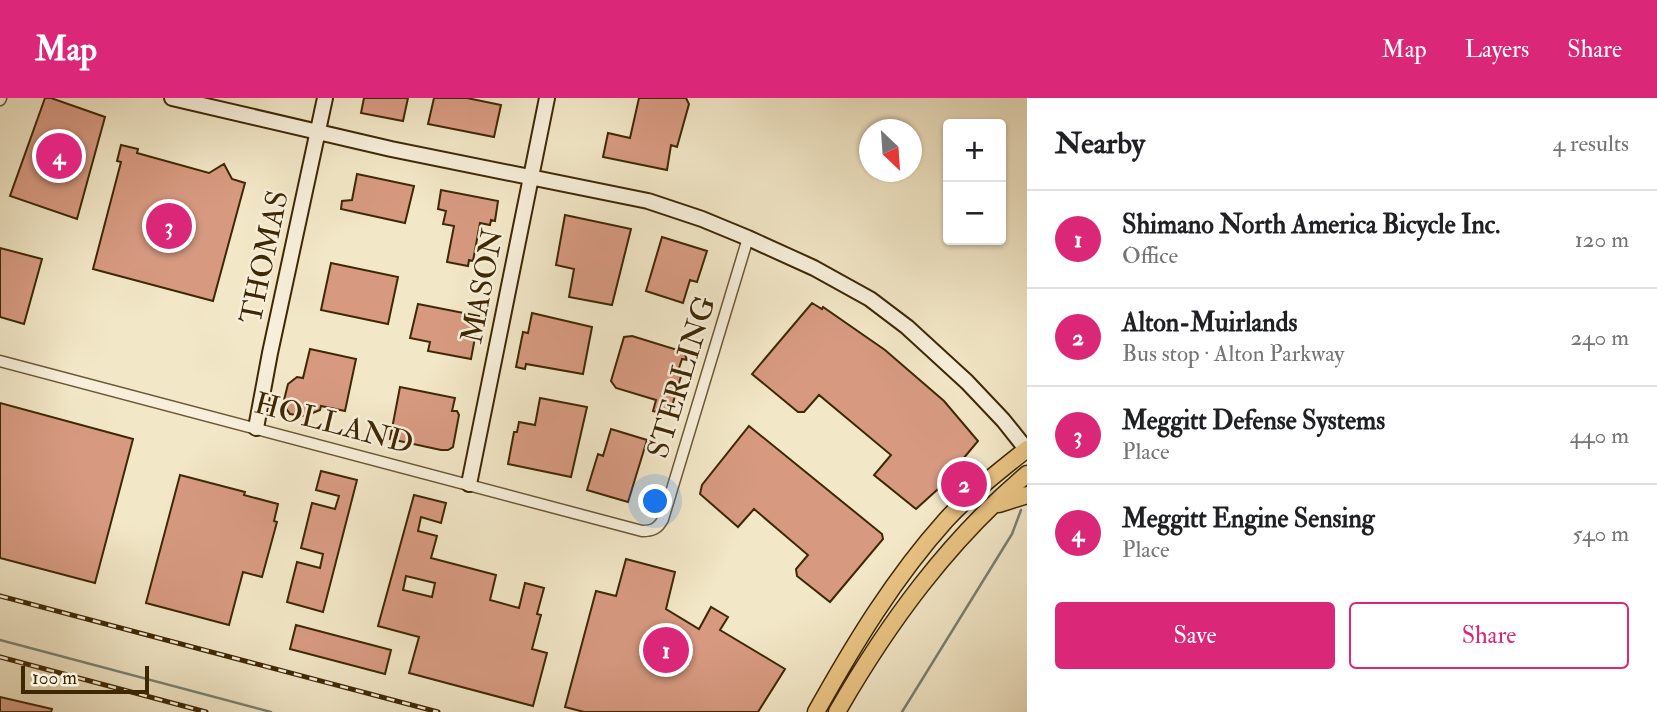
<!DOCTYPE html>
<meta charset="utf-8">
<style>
body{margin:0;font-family:"IM FELL Double Pica",serif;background:#f2f2f2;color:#202124}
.controls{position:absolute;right:21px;top:21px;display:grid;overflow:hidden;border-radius:7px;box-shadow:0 2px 5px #0004}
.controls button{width:63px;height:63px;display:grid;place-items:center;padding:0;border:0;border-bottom:2px solid #e0e0e0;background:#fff;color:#202124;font:35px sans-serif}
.compass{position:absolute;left:859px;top:21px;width:63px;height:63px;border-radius:50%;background:#fff;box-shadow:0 2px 5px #0004;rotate:155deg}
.scale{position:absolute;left:21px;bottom:18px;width:128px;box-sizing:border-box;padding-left:7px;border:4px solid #3e2804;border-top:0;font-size:19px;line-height:24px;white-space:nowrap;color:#3e2804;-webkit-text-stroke:5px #f7efdb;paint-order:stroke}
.you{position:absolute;left:656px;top:404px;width:24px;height:24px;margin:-18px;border:5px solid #fff;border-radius:50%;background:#1a73e8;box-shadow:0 0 0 10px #1a73e833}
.badge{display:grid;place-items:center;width:46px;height:46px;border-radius:50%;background:#db2777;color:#fff;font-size:23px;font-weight:700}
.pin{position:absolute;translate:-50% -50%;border:4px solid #fff;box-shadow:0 2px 7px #0006}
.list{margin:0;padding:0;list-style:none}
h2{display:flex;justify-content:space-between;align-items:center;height:91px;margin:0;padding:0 28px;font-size:30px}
h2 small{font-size:23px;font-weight:400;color:#757577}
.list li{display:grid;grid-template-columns:46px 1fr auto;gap:21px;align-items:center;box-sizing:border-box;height:98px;padding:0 28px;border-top:2px solid #e0e0e0}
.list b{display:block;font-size:26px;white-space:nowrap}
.list p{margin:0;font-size:23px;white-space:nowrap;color:#757577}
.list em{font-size:23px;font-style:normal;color:#757577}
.actions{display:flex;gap:14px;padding:21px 28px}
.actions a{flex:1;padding:16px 0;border:2px solid #db2777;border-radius:7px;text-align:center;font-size:24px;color:#db2777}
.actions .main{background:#db2777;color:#fff}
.map{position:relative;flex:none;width:1027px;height:614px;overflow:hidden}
header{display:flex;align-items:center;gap:42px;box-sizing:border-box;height:98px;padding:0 35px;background:#db2777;color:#fff}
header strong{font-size:33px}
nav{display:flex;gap:38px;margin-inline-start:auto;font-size:24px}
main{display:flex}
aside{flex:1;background:#fff}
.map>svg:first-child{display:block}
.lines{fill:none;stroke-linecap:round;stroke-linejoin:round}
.stream{stroke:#788273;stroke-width:2.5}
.building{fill:#d79a81;stroke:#3e2804;stroke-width:2;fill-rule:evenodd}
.street-casing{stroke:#6b5835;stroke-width:13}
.secondary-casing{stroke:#3e2804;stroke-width:18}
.primary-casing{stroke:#3e2804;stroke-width:19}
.street{stroke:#f7efdb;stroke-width:10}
.secondary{stroke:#f7efdb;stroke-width:14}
.primary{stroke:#e9c484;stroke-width:16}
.rail-casing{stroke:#3e2804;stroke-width:5}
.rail{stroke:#f7efdb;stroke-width:2.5;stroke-dasharray:8;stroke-linecap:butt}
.labels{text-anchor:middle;stroke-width:5;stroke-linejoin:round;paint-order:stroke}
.street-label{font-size:30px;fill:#3e2804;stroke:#f7efdb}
</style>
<header>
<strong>Map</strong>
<nav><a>Map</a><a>Layers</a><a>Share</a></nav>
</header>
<main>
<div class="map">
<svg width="1027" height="614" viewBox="0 0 1027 614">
<rect width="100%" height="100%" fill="#f2e7c7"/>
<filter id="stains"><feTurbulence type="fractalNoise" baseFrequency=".00286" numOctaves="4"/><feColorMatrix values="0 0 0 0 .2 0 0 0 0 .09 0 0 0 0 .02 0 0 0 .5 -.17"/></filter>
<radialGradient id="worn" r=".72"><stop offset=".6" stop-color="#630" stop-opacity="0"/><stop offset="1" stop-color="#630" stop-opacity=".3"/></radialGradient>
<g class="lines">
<path class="stream" d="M0,542L271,614
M902,614L1012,436L1021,412"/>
</g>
<path class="building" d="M45,0H51L105,19L77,121L10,98Z
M364,0H408L403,23L361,15Z
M434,0H467L501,7L494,39L428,26Z
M639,0H686L689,6L677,49L671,47L667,72L603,59L608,35L630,40Z
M121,47L138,51L137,55L209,75L224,66L232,81L245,85L213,203L93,171L121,64L117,63Z
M357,76L414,88L405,125L341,111L342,103L352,102Z
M441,92L498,103L495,123L491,122L490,127L480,125L473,163L469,162L468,168L447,164L454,128L443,126L446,113L438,111Z
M565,117L631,131L612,207L569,199L574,171L556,167Z
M662,139L707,153L697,184L690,182L683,205L646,193Z
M0,150L42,161L24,226L0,219Z
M331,165L398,179L388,226L321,212Z
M812,205L822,211L823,209L885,252L944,303L978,343L938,391L916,411L874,377L891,357L819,297L804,314H798L752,276Z
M418,206L479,218L471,261L428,253L430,244L410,240Z
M532,215L592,229L583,276L526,266L525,271L516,269L523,234L528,235Z
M632,238L684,254L687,262L682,261L678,273L682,275L669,318L653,313L656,302L616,290L611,283L624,239Z
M310,251L356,261L345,313L321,308L320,312L310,316V319L290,316L283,306L288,286L297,279L303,280Z
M400,289L455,300L452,313H457L459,317L453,349L448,352H441L390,341Z
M540,300L587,309L571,379L508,366L514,334H517L519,324L535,327Z
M0,305L133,341L95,485L0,460Z
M749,328L882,436L883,441L830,504L797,478L796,471L808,457L754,411L738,429L700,396L702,387Z
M611,331L647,342L628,404L587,392L598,356L603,358Z
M321,373L357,382L323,514L287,504L297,464L320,470L323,456L301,450L312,405L335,411L339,398L316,392Z
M180,377L245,394L244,397L278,406L274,423L277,424L262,479L243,474L229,527L146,505Z
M414,397L446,405L441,425L421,419L418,433L437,438L431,460L496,477L490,502L519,510L525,485L544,490L537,516L541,517L532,551L547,555L533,608L409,575L419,539L378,528ZM406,478L435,485L432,499L403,492Z
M626,461L675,474L666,511L699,531L711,509L728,519L720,532L785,571L758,614H584L565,609L596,493L616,498Z
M296,527L391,552L385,576L290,551Z
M0,599L52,611L51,614H0Z"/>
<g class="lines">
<defs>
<path id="street" d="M0,2L1,0
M0,263L642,433C652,433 658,431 663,421L748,140"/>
<path id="secondary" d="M172,0L391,51L648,103L702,121L748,140L814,170L870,201L907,229L967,284L1003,322L1027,352
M256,330L270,255L325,0
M469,386L547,0"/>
<path id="primary" d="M999,406L1027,397
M816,614C854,546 894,480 946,422C970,396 999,373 1027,351
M837,614C888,525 948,443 1027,376"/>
</defs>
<use href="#street" class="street-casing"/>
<use href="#secondary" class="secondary-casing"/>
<use href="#primary" class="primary-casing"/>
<use href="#street" class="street"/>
<use href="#secondary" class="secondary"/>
<use href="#primary" class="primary"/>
<defs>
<path id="rail" d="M0,498L438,614
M0,559L206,614"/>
</defs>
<use href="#rail" class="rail-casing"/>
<use href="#rail" class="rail"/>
</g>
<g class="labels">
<g class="street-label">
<text transform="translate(264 159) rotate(-78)" y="10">THOMAS</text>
<text transform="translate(482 188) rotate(-79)" y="10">MASON</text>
<text transform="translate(681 279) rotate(-73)" y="10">STERLING</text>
<text transform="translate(334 325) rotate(15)" y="10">HOLLAND</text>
</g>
</g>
<rect width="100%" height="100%" filter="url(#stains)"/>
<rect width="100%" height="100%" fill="url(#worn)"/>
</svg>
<div class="controls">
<button>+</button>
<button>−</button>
</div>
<svg class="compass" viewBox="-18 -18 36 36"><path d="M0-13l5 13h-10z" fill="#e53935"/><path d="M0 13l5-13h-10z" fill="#757577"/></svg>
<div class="scale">100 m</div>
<div class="you"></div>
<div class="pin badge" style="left:666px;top:552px">1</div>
<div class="pin badge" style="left:964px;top:386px">2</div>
<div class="pin badge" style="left:169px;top:128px">3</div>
<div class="pin badge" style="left:59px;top:58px">4</div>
</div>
<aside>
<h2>Nearby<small>4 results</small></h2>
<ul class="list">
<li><span class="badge">1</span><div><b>Shimano North America Bicycle Inc.</b><p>Office</p></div><em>120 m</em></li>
<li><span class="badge">2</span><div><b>Alton-Muirlands</b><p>Bus stop · Alton Parkway</p></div><em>240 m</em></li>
<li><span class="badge">3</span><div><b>Meggitt Defense Systems</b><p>Place</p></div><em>440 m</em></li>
<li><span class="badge">4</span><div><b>Meggitt Engine Sensing</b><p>Place</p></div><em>540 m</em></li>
</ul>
<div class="actions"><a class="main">Save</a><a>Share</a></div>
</aside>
</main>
